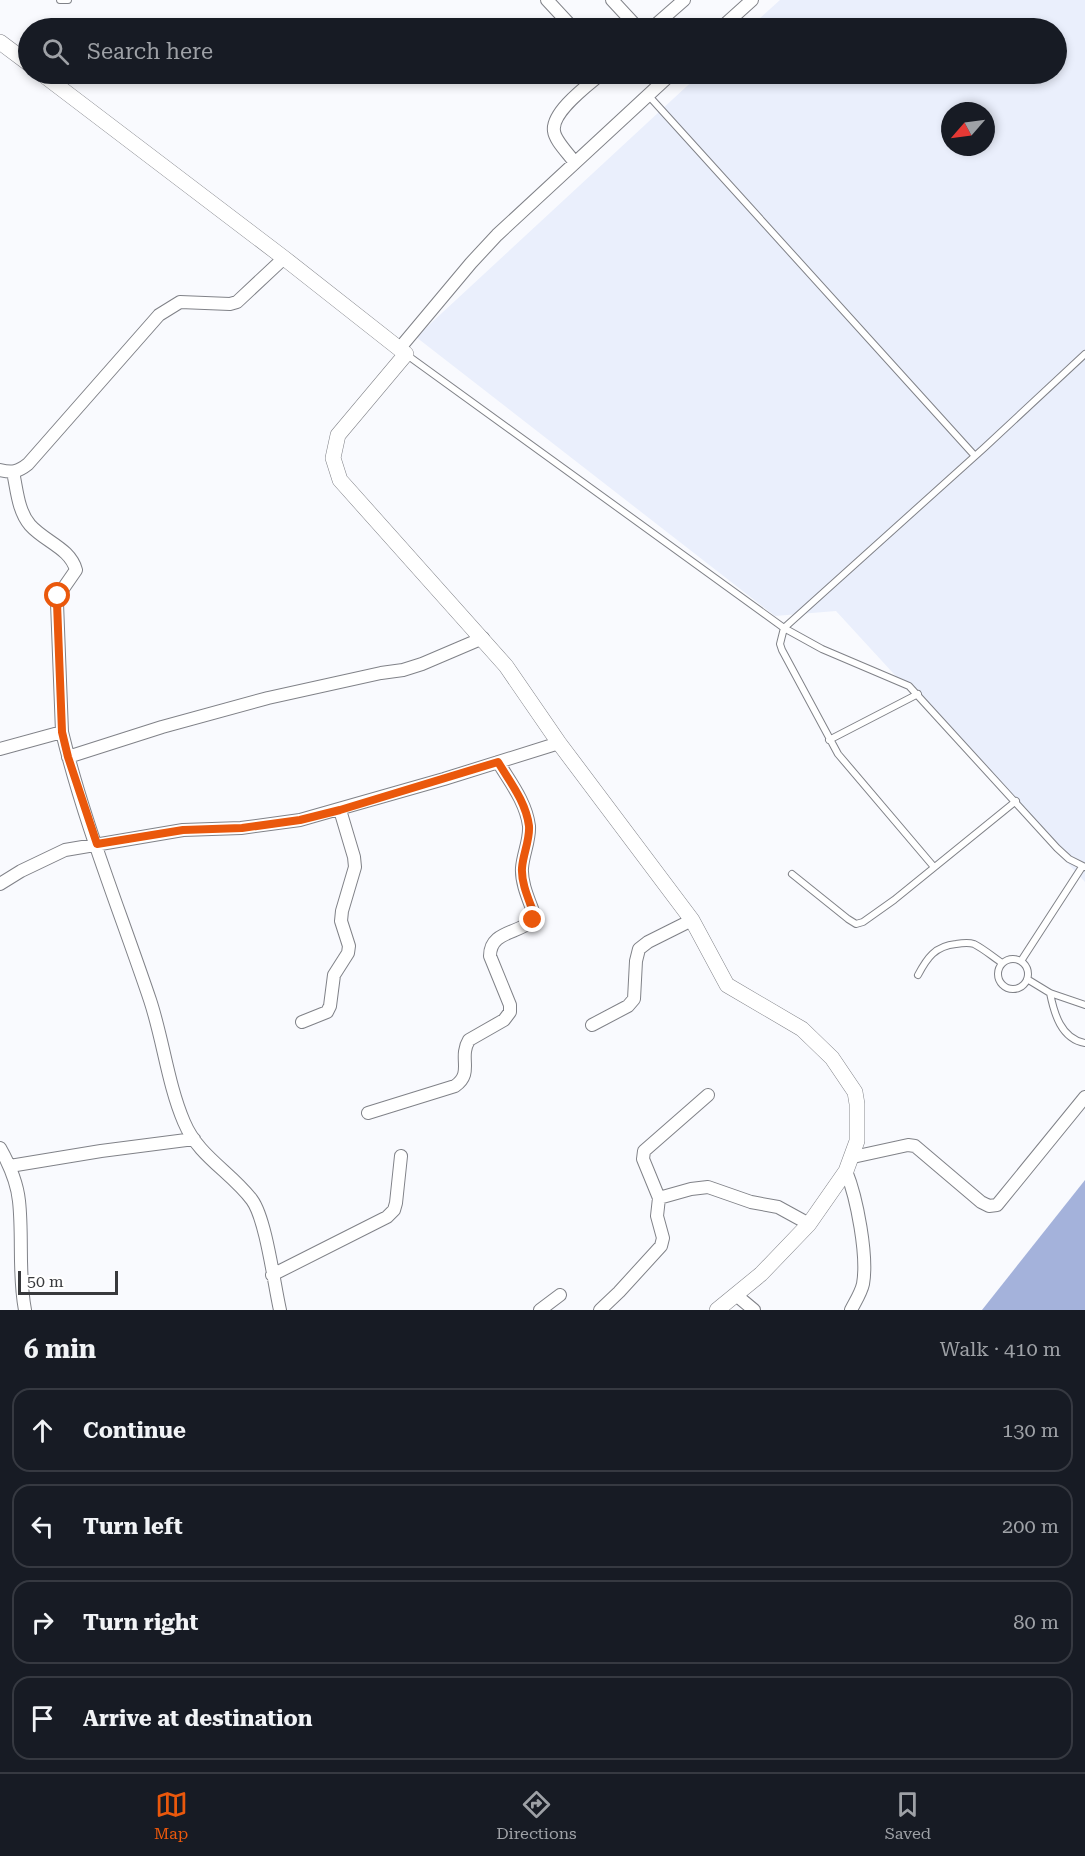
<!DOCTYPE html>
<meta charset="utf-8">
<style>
body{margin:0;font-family:"Roboto Serif",serif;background:#20242c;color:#f1f3f6}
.compass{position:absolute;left:941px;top:102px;width:54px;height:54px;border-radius:50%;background:#171b24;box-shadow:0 3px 9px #0003;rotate:242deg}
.scale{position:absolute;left:18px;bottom:15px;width:100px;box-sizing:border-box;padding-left:6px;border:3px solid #38393c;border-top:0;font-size:16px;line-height:21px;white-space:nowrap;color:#38393c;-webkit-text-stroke:4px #fff;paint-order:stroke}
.stop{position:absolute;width:18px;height:18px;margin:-14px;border:4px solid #ea580c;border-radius:50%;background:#fff}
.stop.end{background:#ea580c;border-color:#fff;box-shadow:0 2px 6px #0008}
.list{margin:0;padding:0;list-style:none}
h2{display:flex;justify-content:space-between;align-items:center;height:78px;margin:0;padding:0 24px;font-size:26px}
h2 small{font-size:20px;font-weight:400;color:#9ea1a6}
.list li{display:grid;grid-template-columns:39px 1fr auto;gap:18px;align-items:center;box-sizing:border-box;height:84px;margin:0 12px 12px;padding:0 12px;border:2px solid #363941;border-radius:18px}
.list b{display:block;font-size:22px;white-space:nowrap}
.list em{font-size:20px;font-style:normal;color:#9ea1a6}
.icon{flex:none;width:33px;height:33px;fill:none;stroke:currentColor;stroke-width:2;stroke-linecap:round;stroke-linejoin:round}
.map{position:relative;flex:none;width:1085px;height:1310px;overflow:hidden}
.search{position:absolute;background:#171b24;box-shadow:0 3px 9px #0003;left:18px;right:18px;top:18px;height:66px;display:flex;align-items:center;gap:15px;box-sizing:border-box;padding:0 21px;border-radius:33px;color:#9ea1a6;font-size:22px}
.sheet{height:462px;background:#171b24}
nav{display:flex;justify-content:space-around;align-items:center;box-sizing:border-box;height:84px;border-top:2px solid #363941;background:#171b24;font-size:16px;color:#9ea1a6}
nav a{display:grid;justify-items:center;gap:3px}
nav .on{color:#ea580c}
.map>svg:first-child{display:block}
.built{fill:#eaeffc;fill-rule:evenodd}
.water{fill:#a4b2db}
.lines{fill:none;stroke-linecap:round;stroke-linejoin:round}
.service-casing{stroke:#808288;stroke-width:8}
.minor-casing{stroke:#808288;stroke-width:14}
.tertiary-casing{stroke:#808288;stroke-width:16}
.service{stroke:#fff;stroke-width:6}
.minor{stroke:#fff;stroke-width:12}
.tertiary{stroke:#fff;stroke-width:15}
.route{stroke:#ea580c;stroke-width:8}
</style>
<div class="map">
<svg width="1085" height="1310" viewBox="0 0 1085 1310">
<rect width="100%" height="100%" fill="#f9fafe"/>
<path class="built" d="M780,0H1085V882L836,611L775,616L416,337L700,74H1056V28H749ZM950,111H986V147H950Z"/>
<path class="water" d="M1085,1180V1310H982Z"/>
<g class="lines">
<defs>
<path id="service" d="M60,0H68
M648,95L975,456
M407,355L784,628L822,649L909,686L1057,848L1069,859L1085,867
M829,740L918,694
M934,867L838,754L782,650L780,644L784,628L984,448L1085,354
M792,874L848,919L856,924L863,922L894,900L1016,801
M998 974a15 15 0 1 1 30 0a15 15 0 1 1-30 0Z
M1021,961L1082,867
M918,975C927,958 935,946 956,944C962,943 968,942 974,944C984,949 993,957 1002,963
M1027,979L1050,993L1085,1005
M1050,993C1054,1013 1061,1039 1085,1043"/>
<path id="minor" d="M547,0L573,28
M612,0L638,28
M652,28L684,0
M721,28L752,0
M575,163C569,154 555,141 554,131C551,112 588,85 601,74
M399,349L471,263L497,235L671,74
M0,470C12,473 18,472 28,464L159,315L180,302L230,304L237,302L284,258
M62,732C84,823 120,911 150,1000C163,1039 168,1085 184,1122C198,1156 231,1172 252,1200C266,1219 274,1284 280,1310
M0,749L62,732L57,603L58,596L76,570C70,548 45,542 30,525C18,511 17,490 13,472
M68,757L162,727L268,698L381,673L403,670L422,664L483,638
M0,884L21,871L65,850L183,830L241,828L300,820L444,779L559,743
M302,1022L327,1012L330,1006L334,975L348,953L349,946L341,921L342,911L355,867L354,857L340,810
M592,1025L628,1006L634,999L636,961L639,949L648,942L692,920
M368,1113L455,1086C474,1073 458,1058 469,1040L504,1020L510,1012V1005L490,956C490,931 518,934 533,920L534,914C529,900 521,883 522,868C523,854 530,840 529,826C526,802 510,782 498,762
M0,1148C9,1164 17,1182 19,1201C23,1237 18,1274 25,1310
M853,1157L908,1145L915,1146L981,1202L989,1206L997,1205L1085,1097
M10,1166L101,1151L194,1139
M846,1171C857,1198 868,1256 863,1284C861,1293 855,1302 851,1310
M659,1198L691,1189L708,1187L751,1202L778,1207L809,1224
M272,1275L387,1217L394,1210L396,1203L401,1156
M736,1295L754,1310
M540,1310L560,1295
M600,1310L619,1292L661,1246L663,1238L657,1216L659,1198L643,1159L644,1151L708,1095"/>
<path id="tertiary" d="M0,42L28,63
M42,74L284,258L406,354L338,435L333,458L340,480L506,666L559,743L692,920L727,985L802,1029L832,1058L855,1092L857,1104V1141L846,1171L809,1224L761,1274L717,1310"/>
</defs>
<use href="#service" class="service-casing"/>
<use href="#minor" class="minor-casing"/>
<use href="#tertiary" class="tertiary-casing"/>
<use href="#service" class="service"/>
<use href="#minor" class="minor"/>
<use href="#tertiary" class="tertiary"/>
</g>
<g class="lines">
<path class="route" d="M58,596L57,603L62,732L68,757L97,844L183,830L242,828L300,820L340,810L498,762C510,782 526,802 529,826C530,840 523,854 522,868C521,883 529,900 534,914L533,920"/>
</g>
</svg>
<svg class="compass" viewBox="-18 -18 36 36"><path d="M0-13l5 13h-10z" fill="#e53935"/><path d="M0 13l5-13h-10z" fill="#9ea1a6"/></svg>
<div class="scale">50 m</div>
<div class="stop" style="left:58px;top:596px"></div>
<div class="stop end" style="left:533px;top:920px"></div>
<div class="search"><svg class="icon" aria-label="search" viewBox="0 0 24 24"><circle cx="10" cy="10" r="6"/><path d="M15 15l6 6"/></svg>Search here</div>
</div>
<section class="sheet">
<h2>6 min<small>Walk · 410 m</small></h2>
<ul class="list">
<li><svg class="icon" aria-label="ahead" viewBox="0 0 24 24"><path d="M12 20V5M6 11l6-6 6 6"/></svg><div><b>Continue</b></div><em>130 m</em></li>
<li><svg class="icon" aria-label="left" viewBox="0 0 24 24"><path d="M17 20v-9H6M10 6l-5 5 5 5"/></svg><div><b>Turn left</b></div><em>200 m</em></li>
<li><svg class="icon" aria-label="right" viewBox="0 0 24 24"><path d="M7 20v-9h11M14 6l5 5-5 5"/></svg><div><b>Turn right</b></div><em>80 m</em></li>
<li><svg class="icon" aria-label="arrive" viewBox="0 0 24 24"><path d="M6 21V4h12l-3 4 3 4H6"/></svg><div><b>Arrive at destination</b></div></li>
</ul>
</section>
<nav>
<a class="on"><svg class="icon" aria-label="map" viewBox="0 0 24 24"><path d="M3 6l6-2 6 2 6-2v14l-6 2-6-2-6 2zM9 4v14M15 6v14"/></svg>Map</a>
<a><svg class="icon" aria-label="directions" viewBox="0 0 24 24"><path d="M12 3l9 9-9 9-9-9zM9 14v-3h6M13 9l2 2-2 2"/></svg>Directions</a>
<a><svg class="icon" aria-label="saved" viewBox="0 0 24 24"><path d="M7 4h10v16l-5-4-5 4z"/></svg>Saved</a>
</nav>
